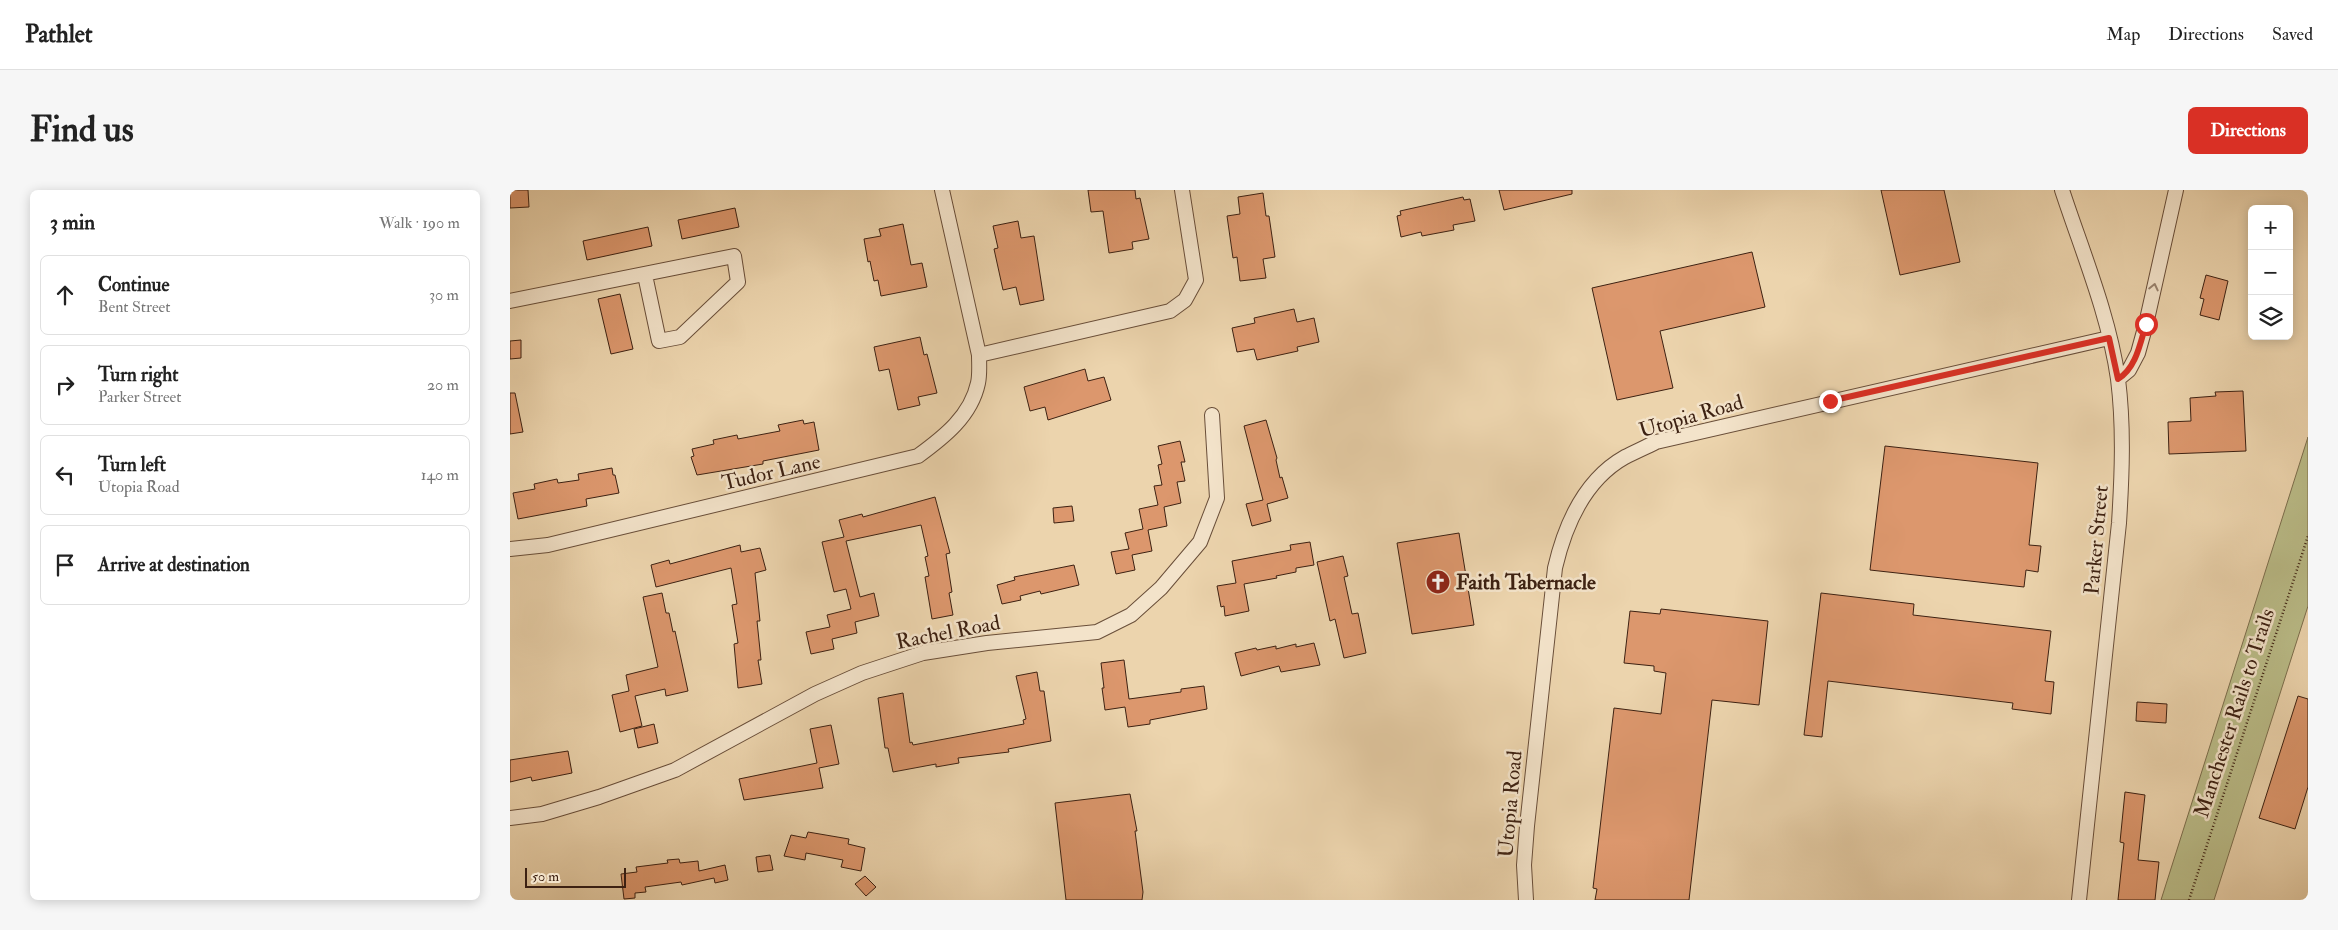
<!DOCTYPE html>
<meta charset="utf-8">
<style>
body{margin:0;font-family:"IM FELL Double Pica",serif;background:#f6f6f6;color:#222}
.controls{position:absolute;right:15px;top:15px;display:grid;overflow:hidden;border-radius:8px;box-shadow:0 2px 12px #0003}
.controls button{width:45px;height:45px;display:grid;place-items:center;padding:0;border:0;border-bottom:1px solid #e0e0e0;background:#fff;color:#222;font:25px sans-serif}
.scale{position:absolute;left:15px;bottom:12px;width:101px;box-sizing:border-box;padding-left:5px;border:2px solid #3d2112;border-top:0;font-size:14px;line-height:18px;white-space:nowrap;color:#3d2112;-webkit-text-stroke:4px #f3e3ca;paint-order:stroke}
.stop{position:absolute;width:15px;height:15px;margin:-11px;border:4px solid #d93025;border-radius:50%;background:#fff}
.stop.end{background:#d93025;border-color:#fff;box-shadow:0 1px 5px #0008}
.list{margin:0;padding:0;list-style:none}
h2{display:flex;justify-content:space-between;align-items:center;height:65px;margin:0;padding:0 20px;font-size:21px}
h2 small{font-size:16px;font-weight:400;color:#767676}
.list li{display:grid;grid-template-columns:32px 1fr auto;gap:15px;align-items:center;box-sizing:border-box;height:80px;margin:0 10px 10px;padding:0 10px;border:1px solid #e0e0e0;border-radius:8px}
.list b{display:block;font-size:19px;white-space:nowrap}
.list p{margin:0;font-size:16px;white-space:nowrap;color:#767676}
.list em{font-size:16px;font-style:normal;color:#767676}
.icon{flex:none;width:28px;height:28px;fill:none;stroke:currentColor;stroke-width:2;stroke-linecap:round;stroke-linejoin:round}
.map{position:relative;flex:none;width:1798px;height:710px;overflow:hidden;border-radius:8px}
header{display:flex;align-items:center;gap:30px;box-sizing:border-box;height:70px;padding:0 25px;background:#fff;border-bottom:1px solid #e0e0e0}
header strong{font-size:24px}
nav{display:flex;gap:28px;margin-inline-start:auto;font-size:18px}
.intro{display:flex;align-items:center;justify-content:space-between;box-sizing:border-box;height:120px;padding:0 30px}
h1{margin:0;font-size:35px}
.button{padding:12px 22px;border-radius:8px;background:#d93025;color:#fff;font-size:18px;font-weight:700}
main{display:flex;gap:30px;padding:0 30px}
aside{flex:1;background:#fff;border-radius:8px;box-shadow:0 2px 12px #0003}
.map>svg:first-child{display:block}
.green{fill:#babc88;stroke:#7c6e4d}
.building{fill:#dc976d;stroke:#3d2112}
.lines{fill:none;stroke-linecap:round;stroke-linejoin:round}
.minor-casing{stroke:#694e39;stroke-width:16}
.path{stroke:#3d2112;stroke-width:2.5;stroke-dasharray:1 2.5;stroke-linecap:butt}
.minor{stroke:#f3e3ca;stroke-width:14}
.oneway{stroke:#98826e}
.route{stroke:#d93025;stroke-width:6}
.labels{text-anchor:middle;stroke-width:5;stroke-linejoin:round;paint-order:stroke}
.street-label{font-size:21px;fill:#3d2112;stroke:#f3e3ca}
.poi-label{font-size:21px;font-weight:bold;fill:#3d2112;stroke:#f3e3ca;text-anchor:start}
</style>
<header>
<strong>Pathlet</strong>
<nav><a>Map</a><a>Directions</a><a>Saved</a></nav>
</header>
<div class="intro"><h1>Find us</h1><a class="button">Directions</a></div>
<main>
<aside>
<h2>3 min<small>Walk · 190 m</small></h2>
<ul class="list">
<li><svg class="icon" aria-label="ahead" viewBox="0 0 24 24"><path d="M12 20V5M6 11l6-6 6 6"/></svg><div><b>Continue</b><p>Bent Street</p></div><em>30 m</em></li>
<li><svg class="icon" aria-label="right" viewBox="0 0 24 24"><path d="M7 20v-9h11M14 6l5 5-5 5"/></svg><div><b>Turn right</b><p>Parker Street</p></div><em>20 m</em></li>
<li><svg class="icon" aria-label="left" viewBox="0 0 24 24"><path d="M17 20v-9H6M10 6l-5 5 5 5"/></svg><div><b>Turn left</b><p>Utopia Road</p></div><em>140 m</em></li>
<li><svg class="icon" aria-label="arrive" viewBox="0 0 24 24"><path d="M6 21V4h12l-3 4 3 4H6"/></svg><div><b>Arrive at destination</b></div></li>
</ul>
</aside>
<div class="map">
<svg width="1798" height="710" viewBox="0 0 1798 710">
<rect width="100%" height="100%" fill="#ecd4ad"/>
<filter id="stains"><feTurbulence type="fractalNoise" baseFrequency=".004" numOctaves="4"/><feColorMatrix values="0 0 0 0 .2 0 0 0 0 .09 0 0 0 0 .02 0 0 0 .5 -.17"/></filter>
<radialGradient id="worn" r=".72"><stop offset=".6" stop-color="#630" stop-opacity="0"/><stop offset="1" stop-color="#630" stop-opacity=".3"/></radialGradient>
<path class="green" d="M1798,247V416L1704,710H1651Z"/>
<path class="building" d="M0,0H18L19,17L0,18Z
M578,0H625L626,9L630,8L639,49L622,52L623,59L599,63L593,21L581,22Z
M989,0H1062V4L994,20Z
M1371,0H1434L1450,72L1390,85Z
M753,3L756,26H759L765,67L753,69L756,88L730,91L727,67L723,68L717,26L730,24L728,7Z
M953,7L954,10L960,9L965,31L943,35L944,40L912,46L911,42L891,47L887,26L891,25L890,21Z
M225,18L229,37L172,49L168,30Z
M508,31L511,48L524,46L534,110L510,115L506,97L493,100L484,59L488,58L483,36Z
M393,34L401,75L412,73L417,97L371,106L368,90L364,91L360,71L358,72L354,49L371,46L369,39Z
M138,37L142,56L77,70L73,51Z
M1242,62L1255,117L1150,141L1163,198L1107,210L1082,98Z
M1696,85L1718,91L1709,130L1690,125L1694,109L1690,108Z
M110,104L123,159L101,164L88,109Z
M784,119L787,132L804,128L809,152L787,157L788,161L747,170L744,159L727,162L722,138L745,133L744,128Z
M410,147L414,165L417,164L427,203L408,207L410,215L388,220L379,179L369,181L364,157Z
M11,150V168L0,169V151Z
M575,179L578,191L594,187L601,210L538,230L535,217L520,221L514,197Z
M1733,201L1736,261L1659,264L1658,232L1681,231L1680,208L1706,206L1705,202Z
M0,203H5L13,242L0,244Z
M293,230L294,234L304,232L309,260L253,271V274L187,285L181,267L184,266L182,259L204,254L203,250L227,245L228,249L270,241L268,235Z
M756,230L767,268L766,270L770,288L772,287L778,308L757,314L761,331L742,336L736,314L753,310L734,236Z
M670,251L675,272H671L675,291L667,292L671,313L654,317L657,336L638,340L642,361L622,365L625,380L606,384L601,362L619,359L615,343L633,339L629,319L648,315L644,296L652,295L648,275L652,274L648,256Z
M1375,256L1528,273L1519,355L1531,356L1528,382L1516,380L1514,397L1360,380Z
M102,278L103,285H105L109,303L76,309L77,316L8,329L3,303L25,299L24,294L47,289L48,293L69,290L68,284Z
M425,307L440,363L436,364L442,402L439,403L443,425L422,429L415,387L419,386L415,367L418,366L411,335L336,351L350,407L364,403L369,426L345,432L347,443L322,449L324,459L301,464L296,442L320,437L317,425L341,419L336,399L324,402L312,352L334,347L329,330L352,324L353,327Z
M562,316L564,331L544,333L543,318Z
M949,343L964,435L902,444L887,353Z
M800,352L804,375L786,378V382L766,386L767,388L734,394L739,421L715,426L714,416L711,417L707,396L726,393L722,371L781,360L780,355Z
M230,355L231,362L250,358L256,380L245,383L250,431H247L251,470H248L252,494L228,498L224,454L228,453L222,415L227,414L221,378L146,397L141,375L159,370L160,374Z
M833,366L838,386L834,387L842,424L848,423L856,463L834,468L825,429L820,431L807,372Z
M564,375L569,395L531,404L530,401L510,406L511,410L492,414L487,395L505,390L504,387Z
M152,403L156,423H159L163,442L165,441L178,501L156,506L155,499L125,506L132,536L110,542L102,505L119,501L116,485L148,477L133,407Z
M1311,403L1404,414L1403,425L1541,441L1535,491L1544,492L1541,524L1502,519L1503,513L1318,491L1312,547L1294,545Z
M1151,419L1258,431L1249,515L1202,510L1179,710H1085L1087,699L1083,698L1104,518L1151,524L1156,483L1144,481V476L1114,473L1120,421L1150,424Z
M804,453L810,475L771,482L769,476L731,486L725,463L746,458L747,460L766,456V459L786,454V457Z
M614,470L619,509L671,502V499L694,496L697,519L640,530V534L618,537L615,517L595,520L592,498H594L591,473Z
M527,482L530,501H534L541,551L498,559L499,562L448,568L449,573L426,577V574L383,582L378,558H375L368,508L393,503L400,553L402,552L403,555L514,534L513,530L516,529L506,486Z
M1788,506L1798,509V597L1785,639L1749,628Z
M1627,512L1657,514L1656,533L1626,531Z
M144,534L148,553L128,558L124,539Z
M321,535L329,574L309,578L313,598L234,610L229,589L307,573L300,539Z
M58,561L62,583L22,591L21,587L0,592V570Z
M1615,602L1635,605L1628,670L1649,672L1645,710H1608L1614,653L1610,652Z
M620,604L627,641H625L633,702L632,710H556L545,613Z
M298,642L339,649L338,654L355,658L351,681L331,677L333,670L296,663L295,670L274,666L281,645L296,648Z
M260,665L263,680L248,682L246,667Z
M169,669L170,673L188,671L189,681L215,675L218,690L205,693L204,688L172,695L171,692L135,697L136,702L125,703V708L114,709L111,684L127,682L126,677L158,673L157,670Z
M355,686L366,697L356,706L345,694Z"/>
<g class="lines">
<defs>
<path id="minor" d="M432,0L469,165
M1552,0C1572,61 1599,125 1608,189C1614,237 1612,285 1609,333L1569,710
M0,111L224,66L228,92L170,147L149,151L135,85
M1608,189L1619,180L1628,163L1636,134L1666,0
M0,359L38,355L408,266C434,247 461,226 468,193C470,184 469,174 469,165L660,121L675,110L686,90L672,0
M0,628L32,624L89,607L165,580L305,504L352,483L413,463L477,453L587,442L621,425L651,398L690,352L707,308L702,225
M1016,710L1014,675L1017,636L1045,378C1055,335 1074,290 1115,267C1125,262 1136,257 1146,252L1599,148"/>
</defs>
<use href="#minor" class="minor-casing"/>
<path class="path" d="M1679,710L1798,346"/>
<use href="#minor" class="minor"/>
</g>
<defs><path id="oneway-chevron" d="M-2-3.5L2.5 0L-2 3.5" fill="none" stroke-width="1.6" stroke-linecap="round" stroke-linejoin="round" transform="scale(1.25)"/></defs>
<use class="oneway" href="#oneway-chevron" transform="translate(1644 97) rotate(-77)"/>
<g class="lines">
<path class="route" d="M1320,211L1599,148L1608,189C1626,178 1630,154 1636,134"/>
</g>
<defs>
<symbol id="church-disc" viewBox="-11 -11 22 22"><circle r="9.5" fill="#8f2418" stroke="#f3e3ca"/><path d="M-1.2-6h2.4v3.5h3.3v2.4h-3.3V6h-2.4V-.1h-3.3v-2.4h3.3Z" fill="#fff"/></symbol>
</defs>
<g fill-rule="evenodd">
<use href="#church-disc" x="914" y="378" width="28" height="28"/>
</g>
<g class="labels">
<g class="street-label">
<text transform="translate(1181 226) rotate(-16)" y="7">Utopia Road</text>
<text transform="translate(261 282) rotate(-13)" y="7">Tudor Lane</text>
<text transform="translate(1586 350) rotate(-85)" y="7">Parker Street</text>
<text transform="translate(438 442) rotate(-11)" y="7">Rachel Road</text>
<text transform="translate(1724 523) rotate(-72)" y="7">Manchester Rails to Trails</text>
<text transform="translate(1000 614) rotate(-85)" y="7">Utopia Road</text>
</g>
<g class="poi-label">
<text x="946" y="399">Faith Tabernacle</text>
</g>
</g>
<rect width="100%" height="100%" filter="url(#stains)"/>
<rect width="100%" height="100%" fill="url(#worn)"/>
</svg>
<div class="controls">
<button>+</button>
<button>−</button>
<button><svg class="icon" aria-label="layers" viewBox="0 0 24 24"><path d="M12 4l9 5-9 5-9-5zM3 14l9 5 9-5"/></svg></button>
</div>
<div class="scale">50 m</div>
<div class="stop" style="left:1636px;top:134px"></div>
<div class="stop end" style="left:1320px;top:211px"></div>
</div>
</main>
